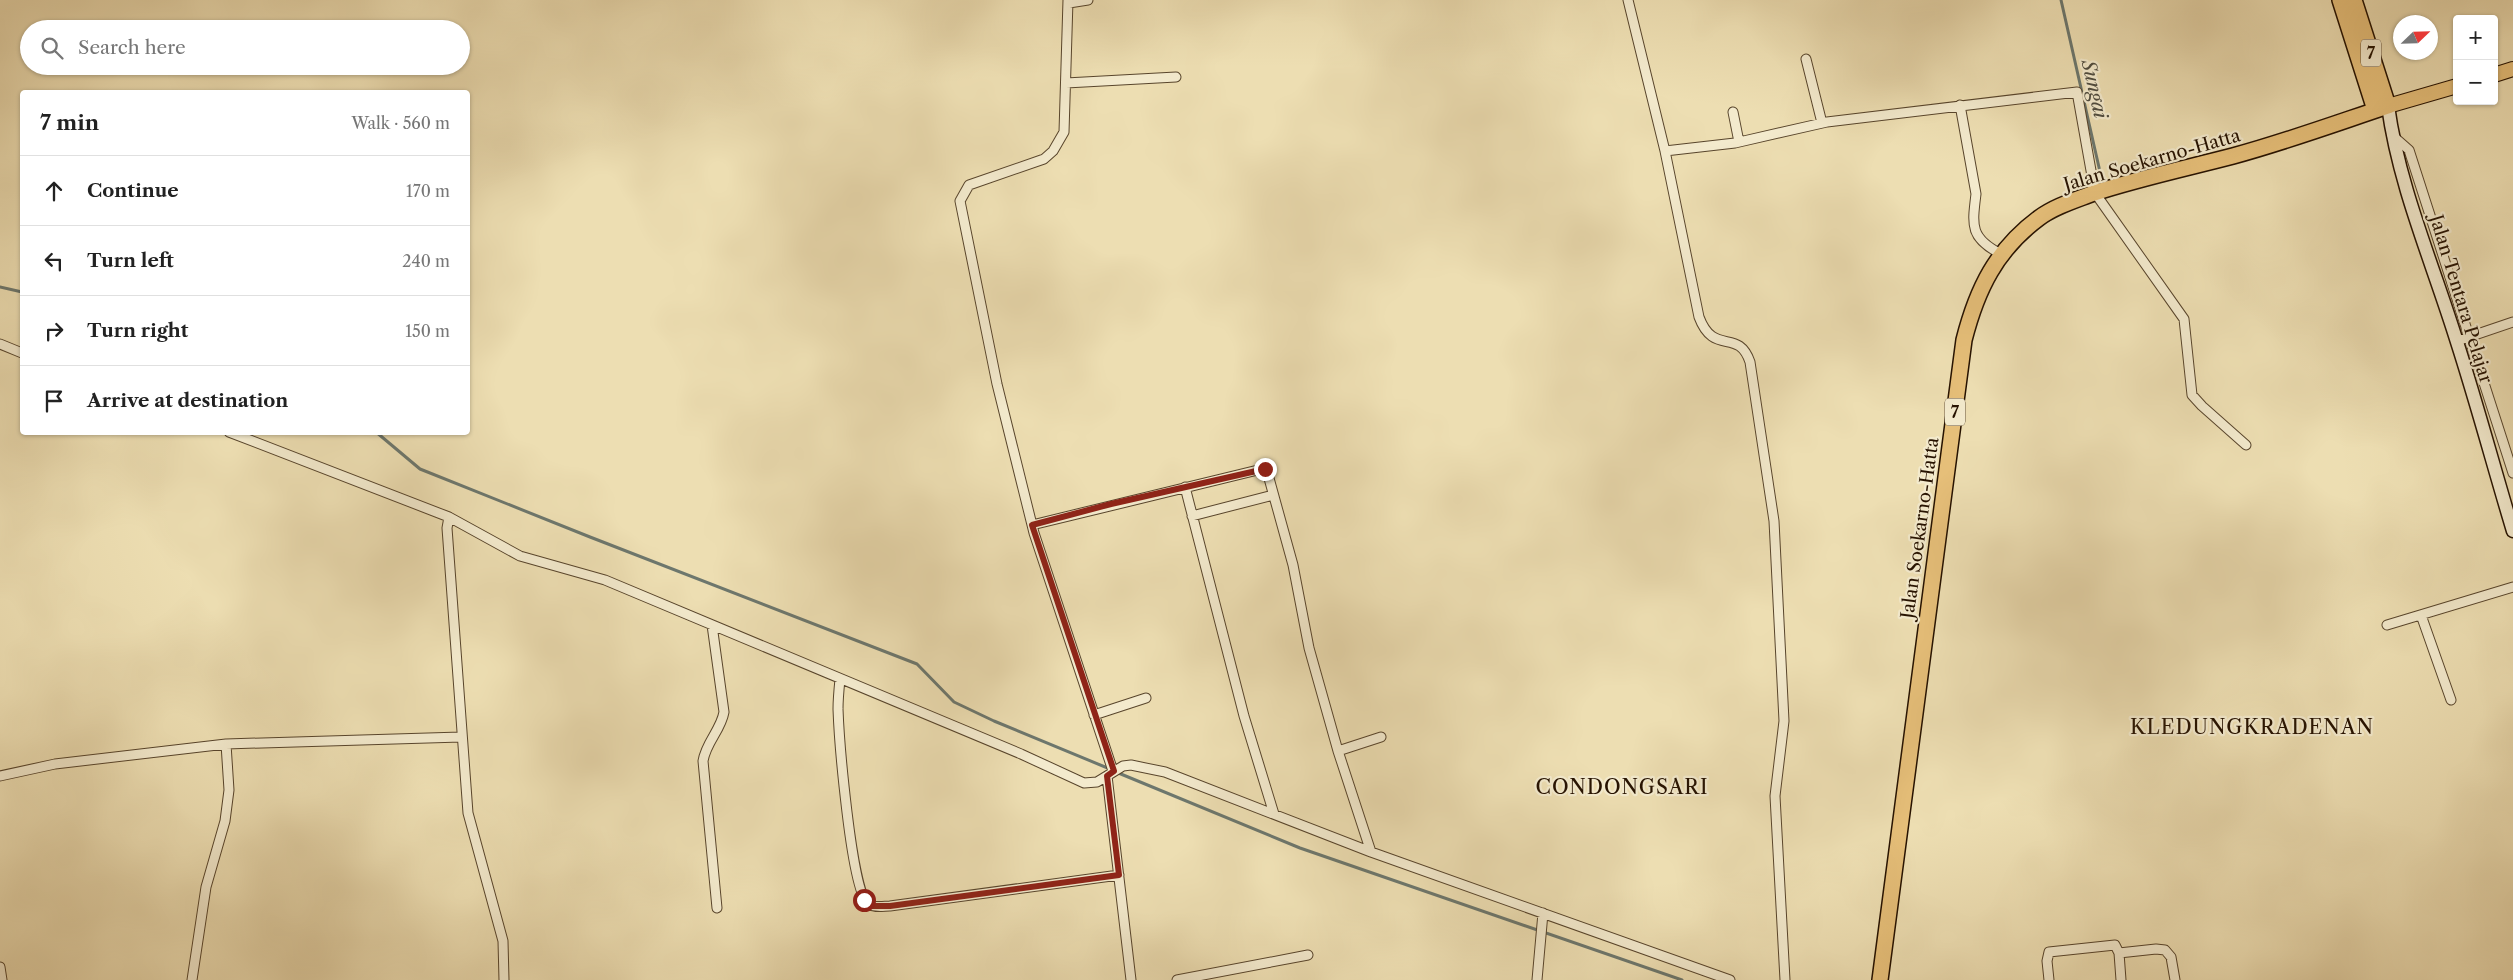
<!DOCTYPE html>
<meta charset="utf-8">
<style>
body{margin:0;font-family:"Libre Caslon Text",serif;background:#f2f2f2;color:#222}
.controls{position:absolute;right:15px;top:15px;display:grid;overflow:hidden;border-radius:5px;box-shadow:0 1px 4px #0004}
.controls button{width:45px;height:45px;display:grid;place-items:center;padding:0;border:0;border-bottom:1px solid #e0e0e0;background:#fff;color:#222;font:25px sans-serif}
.compass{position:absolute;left:2393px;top:15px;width:45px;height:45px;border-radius:50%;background:#fff;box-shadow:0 1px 4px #0004;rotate:67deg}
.stop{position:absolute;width:15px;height:15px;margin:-11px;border:4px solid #8f2418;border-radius:50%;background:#fff}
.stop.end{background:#8f2418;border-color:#fff;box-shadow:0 1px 5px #0008}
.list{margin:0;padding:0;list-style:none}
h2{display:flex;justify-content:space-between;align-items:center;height:65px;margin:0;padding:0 20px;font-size:21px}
h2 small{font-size:16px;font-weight:400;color:#767676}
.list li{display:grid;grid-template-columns:32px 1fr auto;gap:15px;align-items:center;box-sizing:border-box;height:70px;padding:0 20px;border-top:1px solid #e0e0e0}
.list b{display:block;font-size:19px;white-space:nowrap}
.list em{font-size:16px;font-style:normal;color:#767676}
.icon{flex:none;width:28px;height:28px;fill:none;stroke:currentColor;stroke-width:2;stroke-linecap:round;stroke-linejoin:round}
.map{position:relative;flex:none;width:2513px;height:980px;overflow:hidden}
.search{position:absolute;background:#fff;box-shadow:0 1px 4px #0004;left:20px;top:20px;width:450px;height:55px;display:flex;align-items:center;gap:12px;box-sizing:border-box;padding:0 18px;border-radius:28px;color:#767676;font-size:19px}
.panel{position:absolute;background:#fff;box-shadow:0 1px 4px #0004;left:20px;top:90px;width:450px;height:345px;border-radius:5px}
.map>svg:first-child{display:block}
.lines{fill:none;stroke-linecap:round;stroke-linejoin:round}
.stream{stroke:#6d776d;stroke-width:3}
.minor-casing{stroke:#58452c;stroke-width:11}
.secondary-casing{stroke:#261200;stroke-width:15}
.primary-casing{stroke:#261200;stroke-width:16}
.trunk-casing{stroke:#261200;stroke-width:18}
.minor{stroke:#f3eacd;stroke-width:9}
.secondary{stroke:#f3eacd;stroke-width:12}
.primary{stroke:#e6bf79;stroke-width:14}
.trunk{stroke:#e6bf79;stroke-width:15}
.route{stroke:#8f2418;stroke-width:6}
.labels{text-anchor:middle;stroke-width:4.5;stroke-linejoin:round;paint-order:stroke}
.shield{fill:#f3eacd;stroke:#64533e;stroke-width:1}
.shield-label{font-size:16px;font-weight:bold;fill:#261200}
.street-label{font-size:18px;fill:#261200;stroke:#f3eacd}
.water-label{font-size:19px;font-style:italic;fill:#504d40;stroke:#f3eacd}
.quarter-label{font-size:20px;letter-spacing:1px;fill:#261200;stroke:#f3eacd}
</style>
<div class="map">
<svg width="2513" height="980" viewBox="0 0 2513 980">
<rect width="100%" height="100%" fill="#eddeb2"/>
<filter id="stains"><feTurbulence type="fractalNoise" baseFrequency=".004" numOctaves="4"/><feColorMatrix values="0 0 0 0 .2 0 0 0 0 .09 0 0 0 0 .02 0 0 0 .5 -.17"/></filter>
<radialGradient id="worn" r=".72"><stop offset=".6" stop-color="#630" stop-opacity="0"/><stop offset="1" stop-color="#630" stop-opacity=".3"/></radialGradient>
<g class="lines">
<path class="stream" d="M2061,0L2103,185
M0,287L22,292
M376,432L420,469L590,537L917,664L954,702L994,721L1110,769
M1116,772L1300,848L1682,980"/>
<defs>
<path id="minor" d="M1068,0L1064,132L1053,151L1044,159L969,185L960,201L997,384L1034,533L1113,771
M1628,0L1665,151L1699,317C1714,357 1738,327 1750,362L1774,521L1784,721L1775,796L1785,980
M1069,3L1088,0
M1806,59L1822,123
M1066,83L1176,77
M1960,105L1976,194C1972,226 1970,238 2001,254
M1733,112L1739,142
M2392,135L2409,150L2513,473
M1665,151L1735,143L1827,122L2077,92L2095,193L2184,319L2192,395L2202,406L2246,445
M2457,341L2513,322
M0,344L22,353
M229,432L449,517L520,556L605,580L1021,754L1084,783L1097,782L1123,766L1131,765L1165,772L1371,852L1730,980
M1185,487L1244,716L1274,814
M1192,516L1273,495
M449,517L447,528L468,813L503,941L504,980
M1032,525L1262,469L1267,471L1293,565L1309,648L1338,751L1371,852
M2421,615L2451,700
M712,625L724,712C721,730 706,742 703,761L717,908
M2387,625L2513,587
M840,679C839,689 838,699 838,709C839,737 851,891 868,904C873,908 884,906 890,906L1119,875
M1094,715L1146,698
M1338,751L1381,737
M0,776L55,764L226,744
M1107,776L1131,980
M2119,953L2121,980
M0,967L2,980
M192,980L206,887L225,821L229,790L226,744L461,737
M1177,980L1308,955
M1537,980L1543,913
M2049,980L2047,961L2049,952L2115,945L2119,953L2156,949L2165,950L2171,957L2175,980"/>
<path id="secondary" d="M2388,106C2399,187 2433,264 2457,342C2477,404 2494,468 2513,531"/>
<path id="primary" d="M2494,75L2513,69
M2388,106L2457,86"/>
<path id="trunk" d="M2340,0L2375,110
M1880,980L1964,340C1977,289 1996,250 2039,218C2055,206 2076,200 2094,193C2140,178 2187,168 2233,156C2285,142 2337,123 2388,106L2354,0"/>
</defs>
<use href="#minor" class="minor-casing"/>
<use href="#secondary" class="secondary-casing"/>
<use href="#primary" class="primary-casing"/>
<use href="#trunk" class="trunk-casing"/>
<use href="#minor" class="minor"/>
<use href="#secondary" class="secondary"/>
<use href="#primary" class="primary"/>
<use href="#trunk" class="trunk"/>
</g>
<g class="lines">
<path class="route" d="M864,900L872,906H890L1119,875L1107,776L1114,771L1032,525L1111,504L1265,469"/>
</g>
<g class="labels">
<g class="shield">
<rect x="2361" y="39.5" width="20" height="27" rx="4"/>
<rect x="1945" y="398.5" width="20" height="27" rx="4"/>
</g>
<g class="shield-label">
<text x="2371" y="59">7</text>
<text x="1955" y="418">7</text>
</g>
<g class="street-label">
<text transform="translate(2152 160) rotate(-16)" y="6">Jalan Soekarno-Hatta</text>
<text transform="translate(2461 299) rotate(73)" y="6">Jalan Tentara Pelajar</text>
<text transform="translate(1920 528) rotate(-82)" y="6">Jalan Soekarno-Hatta</text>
</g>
<g class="water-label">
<text transform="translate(2095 89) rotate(77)" y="7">Sungai</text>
</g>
<g class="quarter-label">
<text x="2252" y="734">KLEDUNGKRADENAN</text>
<text x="1622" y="794">CONDONGSARI</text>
</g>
</g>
<rect width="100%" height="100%" filter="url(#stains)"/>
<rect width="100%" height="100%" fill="url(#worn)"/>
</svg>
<div class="controls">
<button>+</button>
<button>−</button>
</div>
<svg class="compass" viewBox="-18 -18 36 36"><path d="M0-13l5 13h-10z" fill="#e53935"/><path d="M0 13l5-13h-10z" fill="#767676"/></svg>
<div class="stop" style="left:864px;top:900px"></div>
<div class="stop end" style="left:1265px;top:469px"></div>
<div class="search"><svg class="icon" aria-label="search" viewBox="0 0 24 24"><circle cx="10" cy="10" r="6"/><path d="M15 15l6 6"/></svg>Search here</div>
<section class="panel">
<h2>7 min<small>Walk · 560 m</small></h2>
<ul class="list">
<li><svg class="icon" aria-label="ahead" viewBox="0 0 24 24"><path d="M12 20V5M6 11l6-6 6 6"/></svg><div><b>Continue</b></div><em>170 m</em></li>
<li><svg class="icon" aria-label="left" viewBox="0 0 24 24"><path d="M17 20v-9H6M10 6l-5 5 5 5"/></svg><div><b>Turn left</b></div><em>240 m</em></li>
<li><svg class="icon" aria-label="right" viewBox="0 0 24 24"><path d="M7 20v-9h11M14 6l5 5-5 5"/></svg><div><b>Turn right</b></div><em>150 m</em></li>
<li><svg class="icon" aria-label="arrive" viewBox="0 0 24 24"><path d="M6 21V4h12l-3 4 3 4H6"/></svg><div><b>Arrive at destination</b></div></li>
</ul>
</section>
</div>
